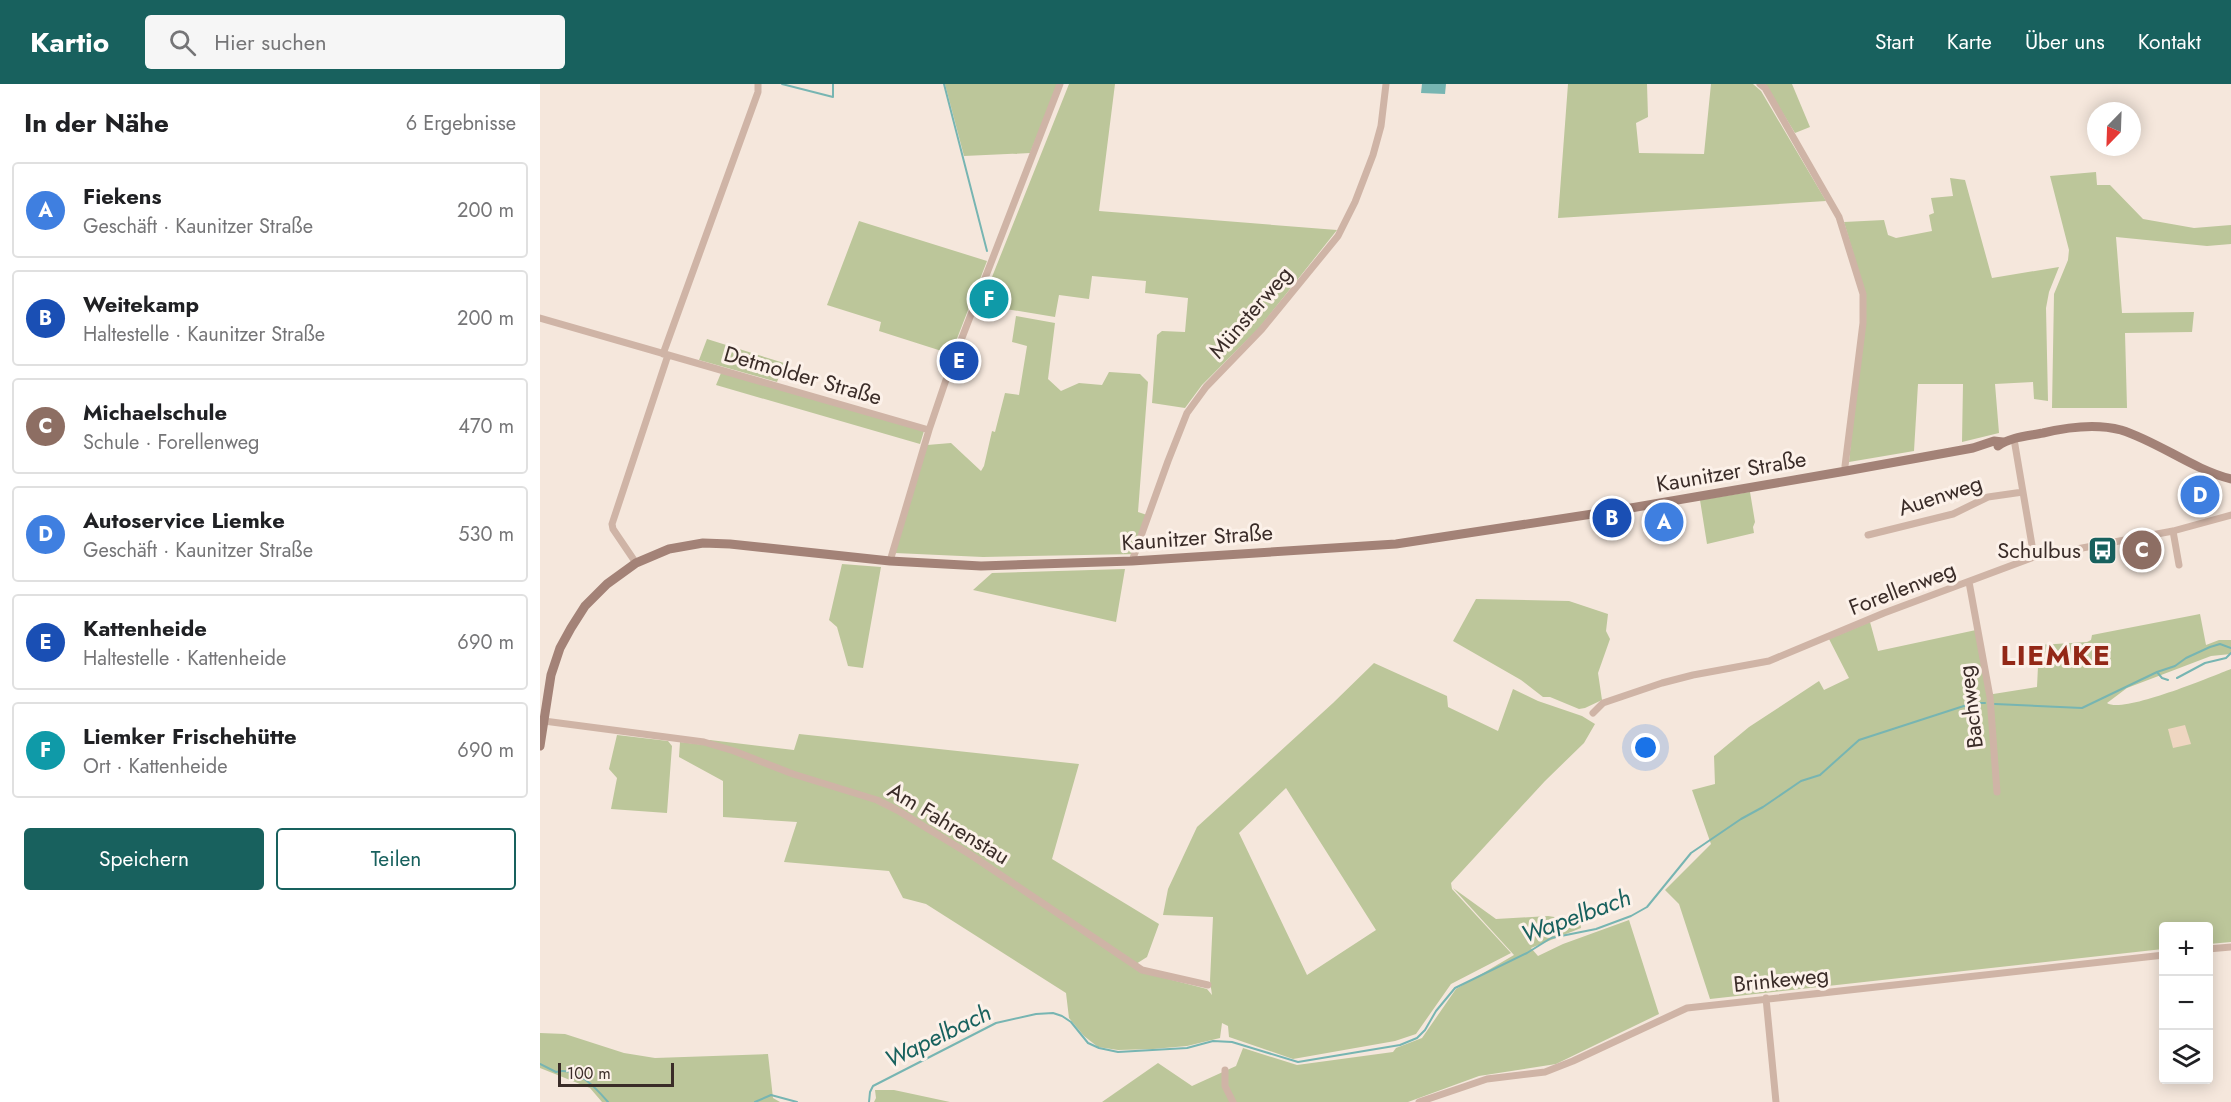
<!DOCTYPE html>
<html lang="de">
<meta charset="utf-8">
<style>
body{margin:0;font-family:Jost,sans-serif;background:#f6f6f6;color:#202124}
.controls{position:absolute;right:18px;bottom:18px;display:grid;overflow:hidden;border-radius:6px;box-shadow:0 3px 15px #0003}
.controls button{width:54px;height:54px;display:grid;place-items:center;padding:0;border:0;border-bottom:2px solid #e0e0e0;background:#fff;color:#202124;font:30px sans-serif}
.compass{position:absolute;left:1547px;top:18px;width:54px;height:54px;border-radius:50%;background:#fff;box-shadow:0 3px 15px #0003;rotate:203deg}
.scale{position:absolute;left:18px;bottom:15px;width:116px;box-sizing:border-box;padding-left:6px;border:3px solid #3a2c28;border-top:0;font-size:16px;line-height:21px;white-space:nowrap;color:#3a2c28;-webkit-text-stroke:4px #fcf1e9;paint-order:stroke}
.you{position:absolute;left:1106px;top:664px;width:21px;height:21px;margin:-15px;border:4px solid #fff;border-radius:50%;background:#1a73e8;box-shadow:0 0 0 9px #1a73e833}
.badge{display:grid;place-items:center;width:39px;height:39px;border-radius:50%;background:#18615e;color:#fff;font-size:20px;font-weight:700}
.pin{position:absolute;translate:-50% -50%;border:3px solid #fff;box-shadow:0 2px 6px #0006}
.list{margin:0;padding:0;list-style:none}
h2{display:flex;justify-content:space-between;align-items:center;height:78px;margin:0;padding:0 24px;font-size:26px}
h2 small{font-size:20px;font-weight:400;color:#757577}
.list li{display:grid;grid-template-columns:39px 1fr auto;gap:18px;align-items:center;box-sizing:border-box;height:96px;margin:0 12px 12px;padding:0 12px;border:2px solid #e0e0e0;border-radius:6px}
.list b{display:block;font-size:22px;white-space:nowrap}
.list p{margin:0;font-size:20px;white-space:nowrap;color:#757577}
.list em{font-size:20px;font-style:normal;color:#757577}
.actions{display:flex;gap:12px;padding:18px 24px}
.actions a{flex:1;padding:14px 0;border:2px solid #18615e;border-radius:6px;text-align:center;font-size:21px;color:#18615e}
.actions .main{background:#18615e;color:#fff}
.icon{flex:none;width:33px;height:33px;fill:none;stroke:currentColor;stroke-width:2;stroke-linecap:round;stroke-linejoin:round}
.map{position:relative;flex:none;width:1691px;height:1018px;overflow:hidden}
header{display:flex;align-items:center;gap:36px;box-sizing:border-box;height:84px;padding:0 30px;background:#18615e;color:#fff}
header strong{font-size:28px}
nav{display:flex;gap:33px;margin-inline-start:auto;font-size:21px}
.search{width:420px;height:54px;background:#f6f6f6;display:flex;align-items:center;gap:15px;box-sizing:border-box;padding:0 21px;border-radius:6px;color:#757577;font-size:22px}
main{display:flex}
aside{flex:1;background:#fff}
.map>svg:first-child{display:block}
.green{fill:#bcc69a;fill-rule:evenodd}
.plaza{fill:#efd6c1}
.water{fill:#77b5b2}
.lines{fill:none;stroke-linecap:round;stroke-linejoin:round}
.stream{stroke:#77b5b2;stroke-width:2}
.street{stroke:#cfb4a6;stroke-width:7}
.secondary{stroke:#a38277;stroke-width:9}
.labels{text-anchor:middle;stroke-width:6;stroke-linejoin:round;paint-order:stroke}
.street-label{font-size:22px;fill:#3a2c28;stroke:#fcf1e9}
.poi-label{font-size:22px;fill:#3a2c28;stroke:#fcf1e9;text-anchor:end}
.water-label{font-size:24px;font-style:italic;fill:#18615e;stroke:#fcf1e9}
.district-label{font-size:28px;font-weight:bold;letter-spacing:1.5px;fill:#932817;stroke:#fcf1e9}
</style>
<header>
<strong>Kartio</strong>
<div class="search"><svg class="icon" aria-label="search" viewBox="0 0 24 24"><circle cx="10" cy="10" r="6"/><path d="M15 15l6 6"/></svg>Hier suchen</div>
<nav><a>Start</a><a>Karte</a><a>Über uns</a><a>Kontakt</a></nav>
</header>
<main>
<aside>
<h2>In der Nähe<small>6 Ergebnisse</small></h2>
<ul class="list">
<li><span class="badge" style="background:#3f7fe0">A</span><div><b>Fiekens</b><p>Geschäft · Kaunitzer Straße</p></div><em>200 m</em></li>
<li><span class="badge" style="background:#1a4fb4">B</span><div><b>Weitekamp</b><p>Haltestelle · Kaunitzer Straße</p></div><em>200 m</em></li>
<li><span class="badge" style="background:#8d6e63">C</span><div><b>Michaelschule</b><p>Schule · Forellenweg</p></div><em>470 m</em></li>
<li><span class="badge" style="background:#3f7fe0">D</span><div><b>Autoservice Liemke</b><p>Geschäft · Kaunitzer Straße</p></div><em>530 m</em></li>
<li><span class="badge" style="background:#1a4fb4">E</span><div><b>Kattenheide</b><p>Haltestelle · Kattenheide</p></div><em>690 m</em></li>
<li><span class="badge" style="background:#0f9aa8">F</span><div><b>Liemker Frischehütte</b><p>Ort · Kattenheide</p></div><em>690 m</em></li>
</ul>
<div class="actions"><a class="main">Speichern</a><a>Teilen</a></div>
</aside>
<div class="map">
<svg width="1691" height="1018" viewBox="0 0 1691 1018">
<rect width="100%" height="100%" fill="#f5e7dc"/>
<path class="green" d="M405,0H518L490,69L424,72Z
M529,0H575L559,127L797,146L719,244L662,301L645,324L612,319L617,251L622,247L645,248L648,214L605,209L606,197L552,192L549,215L519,211L515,233L454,223L457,211L446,208Z
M1028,0H1107L1108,33L1096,39L1099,69L1164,70L1171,0H1213L1221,7L1286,117L1018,134Z
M1225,0H1252L1270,43L1255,49Z
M1556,88L1557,101H1570L1603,135L1654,144L1691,141V160L1667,162L1576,153L1582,229L1654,228L1652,248L1585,249L1587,324H1512L1514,210L1528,176L1529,166L1510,92Z
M1410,94L1425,96L1452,194L1519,183L1509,208L1506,224L1508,317L1494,315L1493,298L1455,300L1459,349L1422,358L1423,300H1378L1374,367L1309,378L1325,209L1304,138L1344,136L1348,151L1356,154L1392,147L1389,131L1394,129L1391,114L1413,112Z
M319,137L447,177L411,270L339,247L341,238L287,221Z
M476,232L515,239L508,295L521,307L539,299L562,301L569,288L600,290L608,298L598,428L610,432L598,470L443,473L355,469L387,361L411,359L441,387L444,382L452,347L455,348L465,309L479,311L487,262L472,258Z
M167,255L244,279L237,298L159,276Z
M181,289L384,347L380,360L176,301Z
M1210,408L1215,438L1213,443L1214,449L1167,460L1160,416Z
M302,480L341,483L323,584L308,582L297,543L289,536Z
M585,485L576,538L433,506L452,489Z
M936,515L1029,517L1068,530L1066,547L1070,555L1058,589L1062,616L1045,624L1039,625L1010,613H1003L981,596L913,557Z
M1660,530L1666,561L1679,556H1691V570L1671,572L1587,604L1567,619C1583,630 1670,593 1691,585V858L1669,860L1668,842H1624L1623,865L1170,915L1139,820L1125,806L1171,760L1152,706L1175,700L1174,672L1209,643L1279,597L1284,606L1309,594L1289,555L1330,538L1338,567L1436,546L1447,611L1497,603L1499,561L1547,558L1551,556L1552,551Z
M834,579L907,612L908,623L958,647L973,605L998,617L1042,632L1055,640L1044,659L1005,697L911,799L912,805L971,869L911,900L876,950L855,957L753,975L689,953L688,942L682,939L680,954L647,962L613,965L578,966L558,963L544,952L529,934L526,909L386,820L363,814L349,787L244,778L257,738L183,733V697L139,673L140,658L165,661L170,656L254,666L259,650L539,680L512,775L619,840L607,873L596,880L601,888L667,905L672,911L670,897L673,833L623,831L628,805L657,743L793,619ZM746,704L836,846L767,891L699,749Z
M77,651L128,657L132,662L127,729L71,725L77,694L69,685Z
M913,804L956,835L1008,832L1040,837L1041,844L991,864L998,872L1023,860L1089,836L1119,930L1016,980L939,992L868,1018H562L618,979L652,1002L696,982L703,964L757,981L853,968L856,964L882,954L916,905L974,871Z
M0,949L25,950L84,969L115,974L228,970L233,1014L240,1018H62L50,1004L0,984Z
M335,1006H354L410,1018H334L336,1014Z"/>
<path class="plaza" d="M1645,641L1651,660L1633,664L1628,645Z"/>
<path class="water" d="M882,0H906L905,10L881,9Z"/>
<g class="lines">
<path class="stream" d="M242,0L293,13V0
M404,0L447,167
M1617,588L1622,594L1628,596
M1637,594L1665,579L1686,574L1691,569
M1455,620L1542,624L1617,588L1635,582L1646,574L1670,563L1680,560L1691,564
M0,980L16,988C36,982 56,1004 68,1018
M215,1018L231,1011L257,1018
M329,1018L330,1008L333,1002L456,939L496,930L513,929L522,932L531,938L548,959L559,964L578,968L647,964L673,957L692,958L758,978L860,961L877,954L885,946L896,927L915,904L987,869L1011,854L1056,845L1091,832L1107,823L1151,769L1201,735L1223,723L1261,697L1280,691L1319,656L1433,619H1445"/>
<path class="street" d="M1220,0L1225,4L1299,133L1323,210V239L1305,382L1306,387
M0,234L389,346
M123,270L218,8V0
M1474,355L1494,473
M1633,447L1639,481
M1328,451L1413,430L1448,413L1483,408
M350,477L389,346L408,290L520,0
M592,477L628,377L647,329L666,303L722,245L798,152L815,118L833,71L841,42L846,0
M96,479L73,445L72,440L128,271
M1429,498L1450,613L1457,708
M1053,629L1063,619L1122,599L1153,591L1229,577L1344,529L1494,473L1633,447L1691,431
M4,637L164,658L194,667L253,690L337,716L357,726L431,771L602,886L668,901
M1668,865L1691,863
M1226,914L1236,1018
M685,986V1002L693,1018
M879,1018L947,995L1005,988L1033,977L1147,924L1624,871"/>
<path class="secondary" d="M1458,362C1470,353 1488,352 1503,349C1528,343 1555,339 1581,346C1619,358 1652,385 1691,395
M0,662L11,591L20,564L31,544L45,522L67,500L96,479L129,465L163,459L190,460L350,477L441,482L592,477L856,460L1085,425L1306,387L1433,364L1454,357L1463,358"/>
</g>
<defs>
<symbol id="bus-square" viewBox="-11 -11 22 22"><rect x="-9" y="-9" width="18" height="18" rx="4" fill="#18615e" stroke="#fcf1e9"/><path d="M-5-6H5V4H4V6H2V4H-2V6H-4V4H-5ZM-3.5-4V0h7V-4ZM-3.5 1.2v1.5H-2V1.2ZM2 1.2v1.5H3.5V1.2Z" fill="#fff"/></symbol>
</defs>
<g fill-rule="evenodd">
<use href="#bus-square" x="1546" y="450" width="33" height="33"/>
</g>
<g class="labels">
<g class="street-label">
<text transform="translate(710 228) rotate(-49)" y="8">Münsterweg</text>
<text transform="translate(263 291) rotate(16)" y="8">Detmolder Straße</text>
<text transform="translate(1191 387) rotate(-10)" y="8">Kaunitzer Straße</text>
<text transform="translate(1400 411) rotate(-18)" y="8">Auenweg</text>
<text transform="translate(657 453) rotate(-4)" y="8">Kaunitzer Straße</text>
<text transform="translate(1362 504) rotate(-21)" y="8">Forellenweg</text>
<text transform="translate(1430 623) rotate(-97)" y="8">Bachweg</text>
<text transform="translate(409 739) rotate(31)" y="8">Am Fahrenstau</text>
<text transform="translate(1241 895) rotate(-6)" y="8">Brinkeweg</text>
</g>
<g class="poi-label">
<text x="1541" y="474">Schulbus</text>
</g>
<g class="water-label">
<text transform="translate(1036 832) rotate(-20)" y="8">Wapelbach</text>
<text transform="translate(398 952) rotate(-26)" y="8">Wapelbach</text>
</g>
<g class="district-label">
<text x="1516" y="581">LIEMKE</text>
</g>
</g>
</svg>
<div class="controls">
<button>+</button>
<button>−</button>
<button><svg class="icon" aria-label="layers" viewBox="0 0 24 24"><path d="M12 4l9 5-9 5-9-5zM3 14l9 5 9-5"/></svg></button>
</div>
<svg class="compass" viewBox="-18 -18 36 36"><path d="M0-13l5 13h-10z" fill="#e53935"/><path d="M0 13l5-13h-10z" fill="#757577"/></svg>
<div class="scale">100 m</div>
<div class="you"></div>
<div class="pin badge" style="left:1124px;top:438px;background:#3f7fe0">A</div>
<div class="pin badge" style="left:1072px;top:434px;background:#1a4fb4">B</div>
<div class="pin badge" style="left:1602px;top:466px;background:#8d6e63">C</div>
<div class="pin badge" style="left:1660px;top:411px;background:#3f7fe0">D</div>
<div class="pin badge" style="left:419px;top:277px;background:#1a4fb4">E</div>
<div class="pin badge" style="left:449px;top:215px;background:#0f9aa8">F</div>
</div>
</main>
